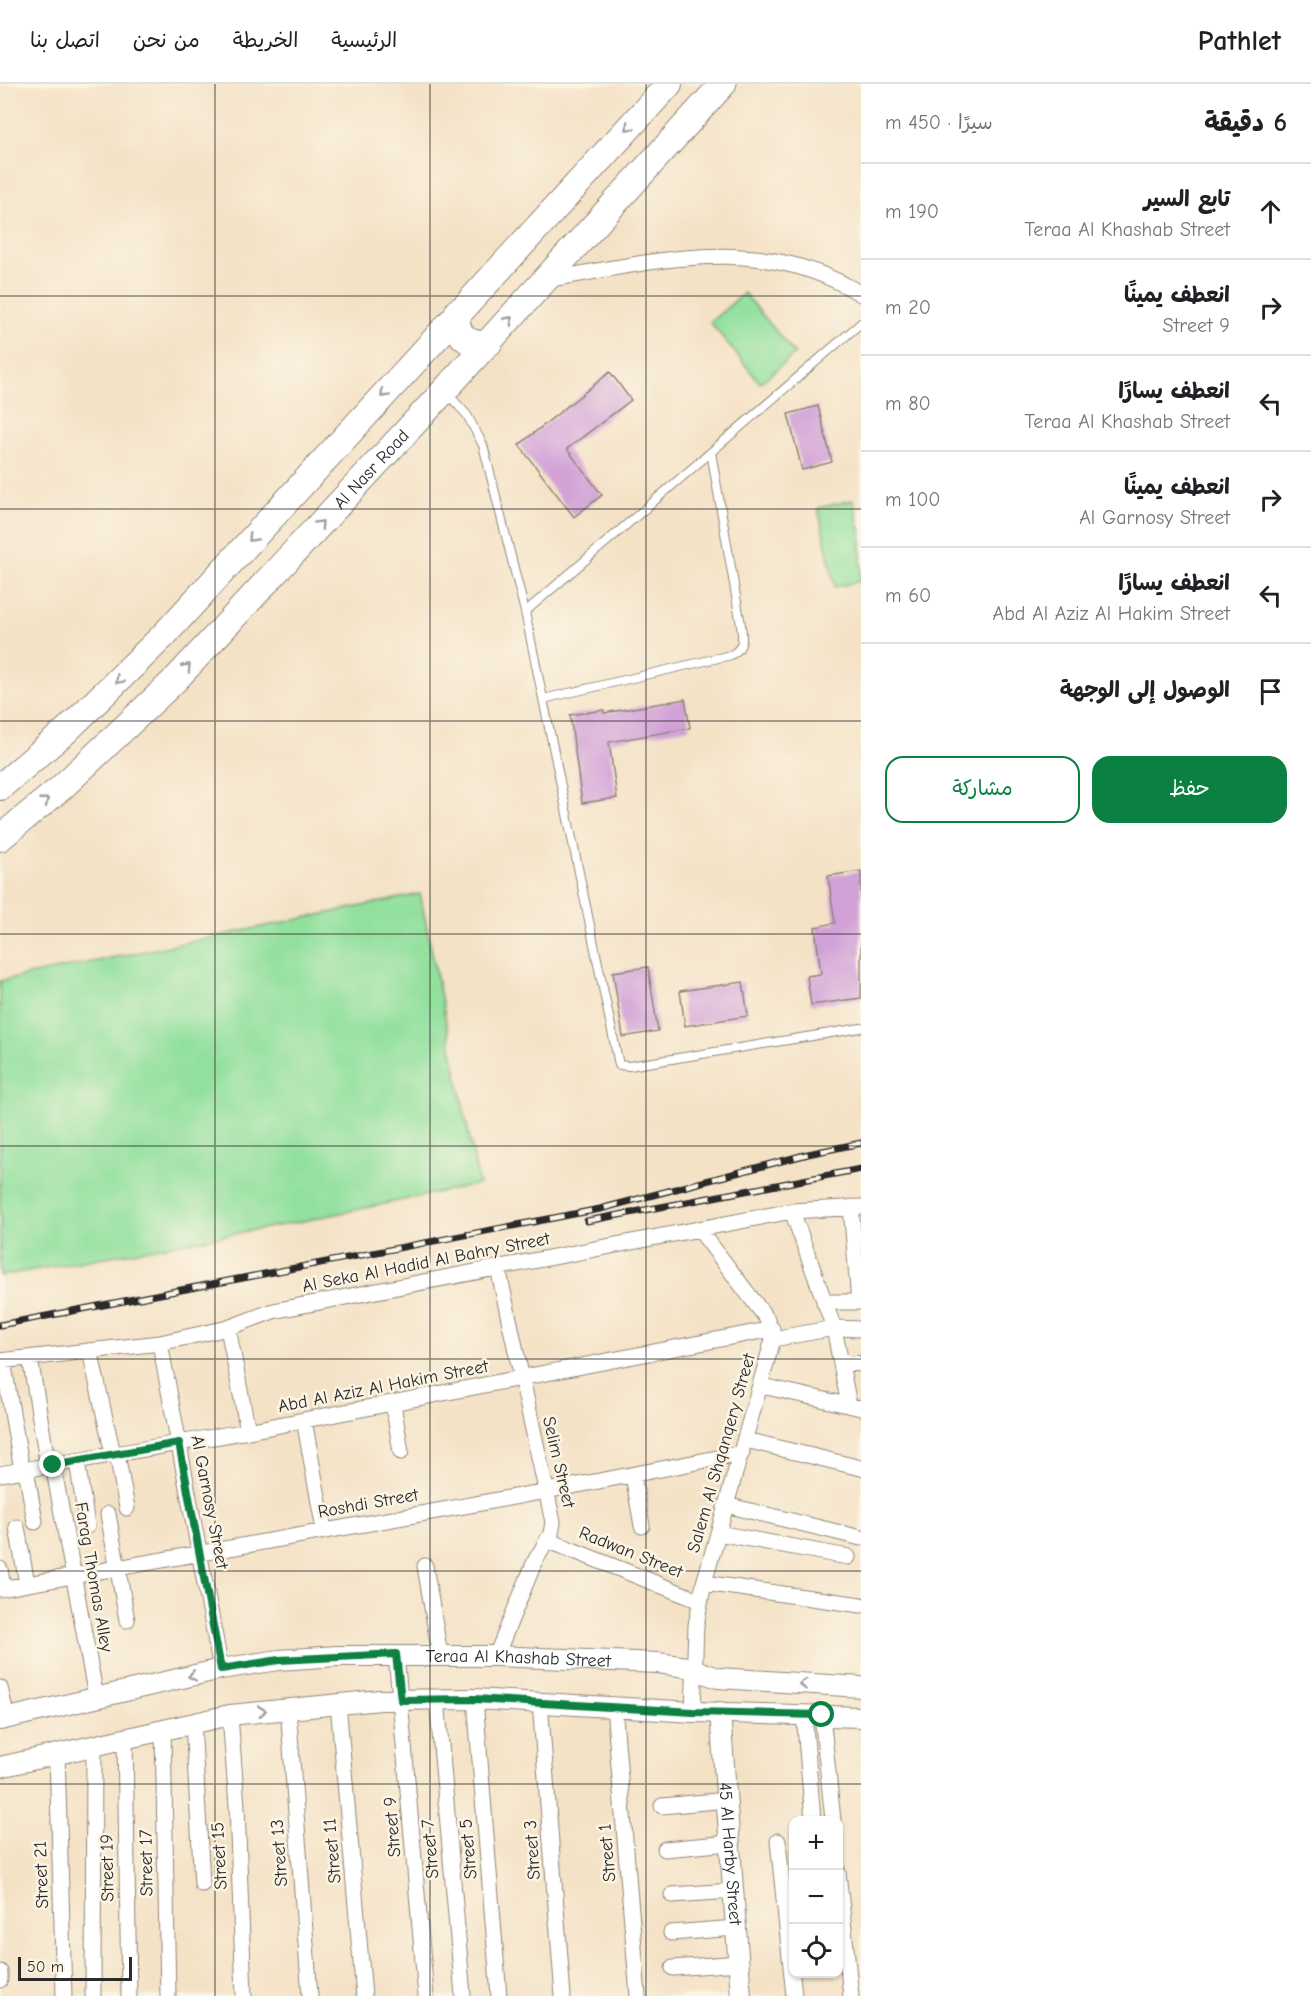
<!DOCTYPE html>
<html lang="ar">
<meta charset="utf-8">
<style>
body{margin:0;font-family:"Comic Neue","Playpen Sans Arabic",sans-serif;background:#f2f2f2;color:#202124;direction:rtl}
.controls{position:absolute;right:18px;bottom:18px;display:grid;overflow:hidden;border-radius:12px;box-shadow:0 2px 4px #0004}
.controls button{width:54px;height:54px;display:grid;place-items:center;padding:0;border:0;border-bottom:2px solid #e0e0e0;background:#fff;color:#202124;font:30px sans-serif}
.scale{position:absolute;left:18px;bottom:15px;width:114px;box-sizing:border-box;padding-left:6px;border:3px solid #2b2b2b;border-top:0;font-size:16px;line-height:21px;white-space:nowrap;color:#2b2b2b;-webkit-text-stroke:4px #fcf5e5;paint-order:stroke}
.stop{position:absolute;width:18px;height:18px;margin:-14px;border:4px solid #0b8043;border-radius:50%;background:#fff}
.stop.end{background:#0b8043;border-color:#fff;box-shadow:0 2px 6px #0008}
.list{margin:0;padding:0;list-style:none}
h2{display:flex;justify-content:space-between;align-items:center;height:78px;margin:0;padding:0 24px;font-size:26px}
h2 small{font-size:20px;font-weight:400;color:#757577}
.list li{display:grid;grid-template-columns:39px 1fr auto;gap:18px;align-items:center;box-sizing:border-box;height:96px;padding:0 24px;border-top:2px solid #e0e0e0}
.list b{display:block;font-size:22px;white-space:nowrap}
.list p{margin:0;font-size:20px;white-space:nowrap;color:#757577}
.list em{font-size:20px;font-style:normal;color:#757577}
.actions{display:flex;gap:12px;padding:18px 24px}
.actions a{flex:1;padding:14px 0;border:2px solid #0b8043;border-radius:18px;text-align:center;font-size:21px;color:#0b8043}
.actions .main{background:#0b8043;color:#fff}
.icon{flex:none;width:33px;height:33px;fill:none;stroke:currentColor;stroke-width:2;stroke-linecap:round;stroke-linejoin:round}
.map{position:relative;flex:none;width:861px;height:1912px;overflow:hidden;direction:ltr}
header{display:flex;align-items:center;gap:36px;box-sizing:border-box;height:84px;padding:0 30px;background:#fff;border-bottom:2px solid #e0e0e0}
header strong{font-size:28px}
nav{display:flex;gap:33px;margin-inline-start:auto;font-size:21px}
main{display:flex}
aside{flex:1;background:#fff}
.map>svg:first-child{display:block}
.green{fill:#92e09e;stroke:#5e8664;stroke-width:1.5}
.building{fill:#d1a1d7}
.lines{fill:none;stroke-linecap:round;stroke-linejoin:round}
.service-casing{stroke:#908678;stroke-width:10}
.minor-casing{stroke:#908678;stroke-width:17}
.tertiary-casing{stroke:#908678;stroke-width:22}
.trunk-casing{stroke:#908678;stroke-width:28}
.service{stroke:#fff;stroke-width:8}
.minor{stroke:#fff;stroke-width:15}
.tertiary{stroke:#fff;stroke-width:20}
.trunk{stroke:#fff;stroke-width:26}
.rail-casing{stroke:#2b2b2b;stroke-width:7}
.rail{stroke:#fcf5e5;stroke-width:4.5;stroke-dasharray:14;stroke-linecap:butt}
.oneway{stroke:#a0a0a0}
.route{stroke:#0b8043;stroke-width:8}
.grid{fill:none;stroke:#2b2b2b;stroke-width:1.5;stroke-opacity:0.55}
.labels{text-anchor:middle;stroke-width:5;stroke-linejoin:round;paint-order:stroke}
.street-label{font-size:18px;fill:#2b2b2b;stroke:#fcf5e5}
</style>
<header>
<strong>Pathlet</strong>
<nav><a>الرئيسية</a><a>الخريطة</a><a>من نحن</a><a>اتصل بنا</a></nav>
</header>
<main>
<aside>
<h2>6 دقيقة<small>سيرًا · 450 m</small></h2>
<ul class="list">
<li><svg class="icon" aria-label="ahead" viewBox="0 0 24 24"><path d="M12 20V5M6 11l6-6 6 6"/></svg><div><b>تابع السير</b><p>Teraa Al Khashab Street</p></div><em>190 m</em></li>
<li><svg class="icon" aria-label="right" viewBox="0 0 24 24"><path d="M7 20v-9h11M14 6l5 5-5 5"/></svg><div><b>انعطف يمينًا</b><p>Street 9</p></div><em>20 m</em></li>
<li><svg class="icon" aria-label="left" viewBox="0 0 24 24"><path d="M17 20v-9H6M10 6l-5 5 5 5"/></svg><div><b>انعطف يسارًا</b><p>Teraa Al Khashab Street</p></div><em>80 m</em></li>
<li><svg class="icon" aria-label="right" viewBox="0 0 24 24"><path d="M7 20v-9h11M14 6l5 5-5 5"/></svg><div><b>انعطف يمينًا</b><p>Al Garnosy Street</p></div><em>100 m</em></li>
<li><svg class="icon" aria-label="left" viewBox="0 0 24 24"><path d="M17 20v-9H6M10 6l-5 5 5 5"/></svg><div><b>انعطف يسارًا</b><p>Abd Al Aziz Al Hakim Street</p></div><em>60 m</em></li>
<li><svg class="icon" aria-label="arrive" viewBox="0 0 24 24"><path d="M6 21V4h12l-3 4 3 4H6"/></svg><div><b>الوصول إلى الوجهة</b></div></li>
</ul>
<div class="actions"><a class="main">حفظ</a><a>مشاركة</a></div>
</aside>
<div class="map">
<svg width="861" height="1912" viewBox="0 0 861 1912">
<rect width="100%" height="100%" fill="#fcf5e5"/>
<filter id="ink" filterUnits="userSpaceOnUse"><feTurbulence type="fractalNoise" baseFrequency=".0167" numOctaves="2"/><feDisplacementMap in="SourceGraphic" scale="12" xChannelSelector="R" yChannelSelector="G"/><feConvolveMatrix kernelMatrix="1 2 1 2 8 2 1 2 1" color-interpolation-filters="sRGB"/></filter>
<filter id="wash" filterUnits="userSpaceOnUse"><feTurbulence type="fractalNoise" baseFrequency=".008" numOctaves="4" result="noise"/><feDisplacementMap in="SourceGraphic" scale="24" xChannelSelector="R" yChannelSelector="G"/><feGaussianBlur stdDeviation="1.35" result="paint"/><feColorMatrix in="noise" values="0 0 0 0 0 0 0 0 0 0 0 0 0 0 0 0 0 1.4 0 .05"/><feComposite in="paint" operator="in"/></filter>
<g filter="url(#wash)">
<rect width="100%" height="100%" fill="#f4e2c6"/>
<path class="green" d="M744,209L795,270L760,299L710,238Z
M853,416L861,450V497L835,503L818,424Z
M420,810L479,1100L294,1139L0,1192V897Z"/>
<g id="blocks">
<path class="building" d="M610,288L631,316L567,365L602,411L574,433L519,361Z
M818,322L832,378L802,386L788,330Z
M685,615L690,644L609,658L617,714L582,719L570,631L604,626V629Z
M861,787V914L811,921L807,892L821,890L815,843L835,839L828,792Z
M648,883L658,947L623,953L613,888Z
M743,898L748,932L685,942L680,907Z"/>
</g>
</g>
<g filter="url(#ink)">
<use href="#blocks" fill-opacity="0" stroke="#908678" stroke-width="1.5"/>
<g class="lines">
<defs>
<path id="service" d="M447,309L467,331L483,361L525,528L619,981L629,982L861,944
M525,528L861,239
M543,615L731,571C744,564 743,555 741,541L711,368"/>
<path id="minor" d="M545,196C656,178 758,147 861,210
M851,1123L859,1218
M792,1127L834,1244L849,1321
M824,1218H861
M228,1244L248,1347
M773,1255L834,1244L861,1245
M160,1259L221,1585
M90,1267L113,1370
M30,1274L48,1382
M0,1277L160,1259L228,1244L273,1227L792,1127L861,1123
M3,1277L22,1386
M842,1278L861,1280
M762,1302L861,1324
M393,1320L401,1368
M304,1336L324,1446
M746,1356L861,1384
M117,1370L127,1424
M77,1377L87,1442
M53,1381L96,1613
M26,1385L35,1438
M0,1390L248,1347L772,1245
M633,1391L642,1442
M726,1421L861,1454
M108,1430L127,1536
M17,1443L27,1500
M718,1449L848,1473
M547,1456L700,1517
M425,1482L440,1571
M0,1485L3,1504
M704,1499L861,1521
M0,1505C247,1460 495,1419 742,1369
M396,1570L426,1912
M496,1572L535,1477L551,1450L553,1438L498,1184
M0,1604L7,1634
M437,1615L463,1912
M475,1615L499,1912
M540,1618L563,1912
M338,1619L364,1912
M614,1622L638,1912
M288,1624L310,1912
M693,1628L696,1541L704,1499L773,1255L767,1235L699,1145
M804,1630L813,1736
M230,1631L237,1722L244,1912
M822,1631L833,1736
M193,1638L202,1800
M163,1645L168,1912
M125,1654L129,1912
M57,1669L64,1912
M662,1722L727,1716
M778,1757L794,1912
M665,1765L730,1759
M838,1788L851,1912
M672,1811L733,1807
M671,1849L736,1844
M673,1884L739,1879
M0,1896V1888
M93,1912L94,1661"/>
<g id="tertiary">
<path id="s1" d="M720,1628L741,1912"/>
<path id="s2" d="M0,1636L221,1585L279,1576L337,1572H496L658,1579L687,1583L718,1594L861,1603"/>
<path d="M0,1683L230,1631L380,1616L475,1615L693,1628L861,1633"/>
</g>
<g id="trunk">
<path d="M458,227C453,249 467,263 489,259"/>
<path d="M0,703L67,646L164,551L669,0"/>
<path id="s3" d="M0,754L61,704L176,595L444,307L723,0"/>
</g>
</defs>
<use href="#service" class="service-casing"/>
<use href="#minor" class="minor-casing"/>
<use href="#tertiary" class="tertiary-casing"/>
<use href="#trunk" class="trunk-casing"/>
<use href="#service" class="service"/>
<use href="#minor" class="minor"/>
<use href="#tertiary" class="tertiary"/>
<use href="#trunk" class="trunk"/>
<defs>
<path id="rail" d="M587,1137L861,1085
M0,1241L600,1125L808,1070L861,1059"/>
</defs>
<use href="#rail" class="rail-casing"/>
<use href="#rail" class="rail"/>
</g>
<defs><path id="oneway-chevron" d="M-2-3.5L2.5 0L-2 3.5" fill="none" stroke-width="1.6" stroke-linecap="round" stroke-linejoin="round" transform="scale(1.5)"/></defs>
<g class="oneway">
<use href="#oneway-chevron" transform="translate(629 43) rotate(133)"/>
<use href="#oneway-chevron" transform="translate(509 236) rotate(-48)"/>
<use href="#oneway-chevron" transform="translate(384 310) rotate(133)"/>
<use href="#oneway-chevron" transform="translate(320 440) rotate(-47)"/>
<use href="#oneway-chevron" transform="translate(252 454) rotate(133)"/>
<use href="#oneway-chevron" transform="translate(187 583) rotate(-48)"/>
<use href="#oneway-chevron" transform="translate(119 596) rotate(135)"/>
<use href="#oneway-chevron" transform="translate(45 717) rotate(-39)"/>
<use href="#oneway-chevron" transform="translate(192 1592) rotate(168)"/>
<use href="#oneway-chevron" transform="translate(803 1600) rotate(-176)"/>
<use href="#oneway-chevron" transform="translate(262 1627) rotate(-7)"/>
</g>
</g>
<g class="lines" filter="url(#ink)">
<path class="route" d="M53,1381L179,1359L221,1585L279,1576L396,1570L401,1616L475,1615L693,1628L822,1631"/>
</g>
<path class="grid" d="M215,0V1912M430,0V1912M646,0V1912M0,212H861M0,425H861M0,637H861M0,850H861M0,1062H861M0,1275H861M0,1487H861M0,1700H861"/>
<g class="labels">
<g class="street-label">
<text dy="6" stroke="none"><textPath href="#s3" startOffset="524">Al Nasr Road</textPath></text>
<text transform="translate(426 1178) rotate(-11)" y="6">Al Seka Al Hadid Al Bahry Street</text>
<text transform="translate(383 1302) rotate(-11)" y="6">Abd Al Aziz Al Hakim Street</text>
<text transform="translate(721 1369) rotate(-74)" y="6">Salem Al Shqanqery Street</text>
<text transform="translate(559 1378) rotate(77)" y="6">Selim Street</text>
<text transform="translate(210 1418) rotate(79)" y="6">Al Garnosy Street</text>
<text transform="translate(368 1419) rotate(-10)" y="6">Roshdi Street</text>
<text transform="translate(631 1468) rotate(22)" y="6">Radwan Street</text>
<text transform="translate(94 1493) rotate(80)" y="6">Farag Thomas Alley</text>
<text dy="6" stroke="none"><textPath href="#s2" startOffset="525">Teraa Al Khashab Street</textPath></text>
<text transform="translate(392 1743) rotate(-95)" y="6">Street 9</text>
<text transform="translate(430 1765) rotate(-95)" y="6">Street 7</text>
<text transform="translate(468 1765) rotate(-95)" y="6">Street 5</text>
<text transform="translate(532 1766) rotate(-94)" y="6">Street 3</text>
<text transform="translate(332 1767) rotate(-95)" y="6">Street 11</text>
<text transform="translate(279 1769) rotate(-94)" y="6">Street 13</text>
<text transform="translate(607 1769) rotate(-95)" y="6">Street 1</text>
<text dy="6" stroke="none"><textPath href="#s1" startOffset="142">45 Al Harby Street</textPath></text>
<text transform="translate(219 1772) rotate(-93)" y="6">Street 15</text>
<text transform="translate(146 1779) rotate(-91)" y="6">Street 17</text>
<text transform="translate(107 1784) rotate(-91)" y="6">Street 19</text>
<text transform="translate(41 1791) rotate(-92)" y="6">Street 21</text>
</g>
</g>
</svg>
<div class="controls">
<button>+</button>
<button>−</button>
<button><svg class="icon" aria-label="locate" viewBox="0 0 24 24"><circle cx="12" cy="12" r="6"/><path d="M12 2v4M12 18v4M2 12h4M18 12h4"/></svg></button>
</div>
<div class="scale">50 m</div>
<div class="stop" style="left:822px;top:1631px"></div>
<div class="stop end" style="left:53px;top:1381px"></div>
</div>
</main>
